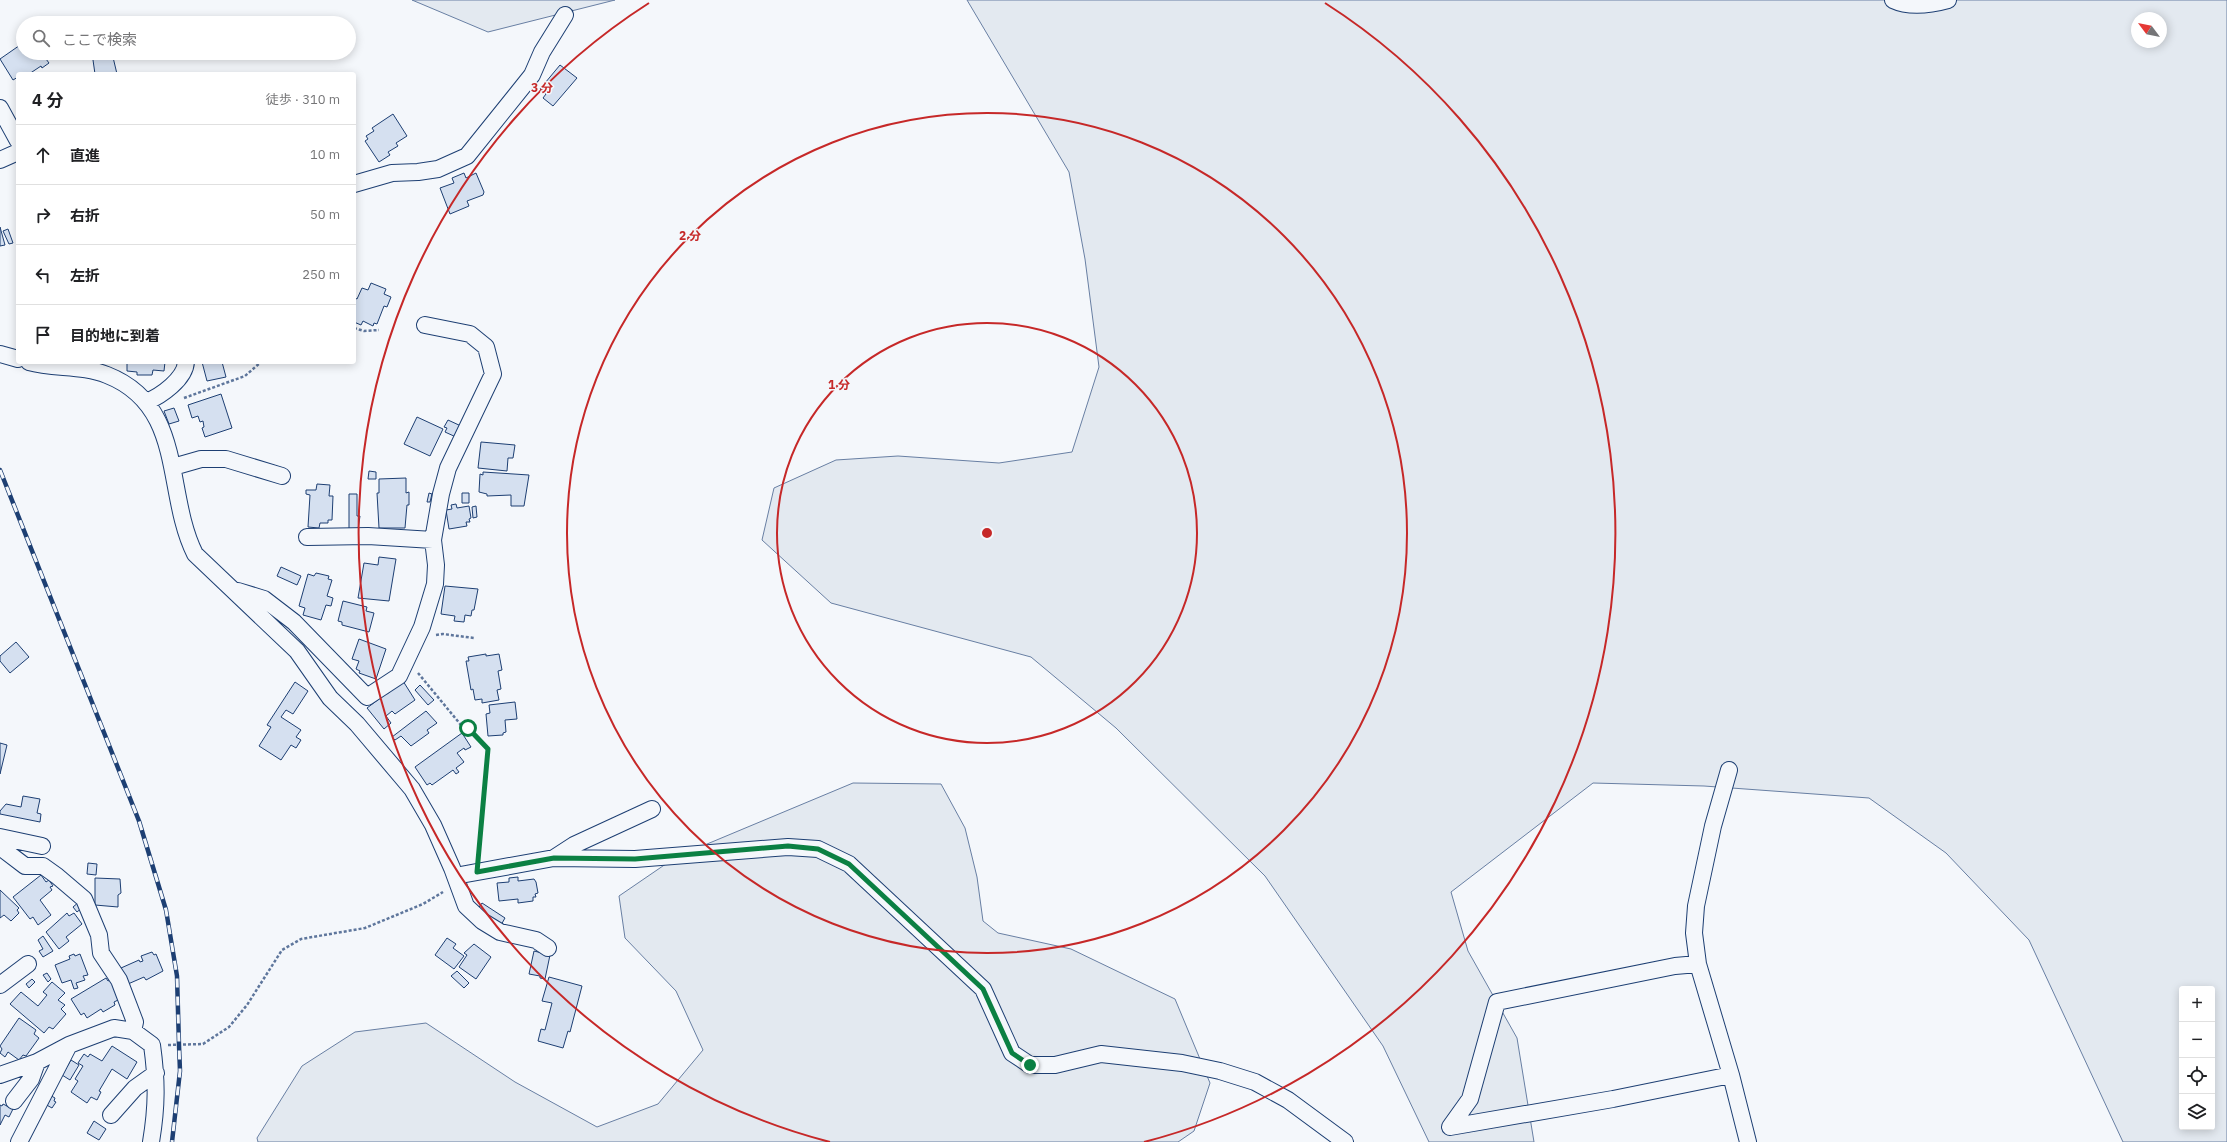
<!DOCTYPE html>
<html lang="ja">
<meta charset="utf-8">
<style>
body{margin:0;font-family:"IBM Plex Sans","Noto Sans JP",sans-serif;background:#f6f6f6;color:#202124}
.controls{position:absolute;right:12px;bottom:12px;display:grid;overflow:hidden;border-radius:4px;box-shadow:0 2px 10px #0003}
.controls button{width:36px;height:36px;display:grid;place-items:center;padding:0;border:0;border-bottom:1px solid #e0e0e0;background:#fff;color:#202124;font:20px sans-serif}
.compass{position:absolute;left:2131px;top:12px;width:36px;height:36px;border-radius:50%;background:#fff;box-shadow:0 2px 10px #0003;rotate:302deg}
.stop{position:absolute;width:12px;height:12px;margin:-9px;border:3px solid #0b8043;border-radius:50%;background:#fff}
.stop.end{background:#0b8043;border-color:#fff;box-shadow:0 1px 4px #0008}
.list{margin:0;padding:0;list-style:none}
h2{display:flex;justify-content:space-between;align-items:center;height:52px;margin:0;padding:0 16px;font-size:17px}
h2 small{font-size:13px;font-weight:400;color:#757577}
.list li{display:grid;grid-template-columns:26px 1fr auto;gap:12px;align-items:center;box-sizing:border-box;height:60px;padding:0 16px;border-top:1px solid #e0e0e0}
.list b{display:block;font-size:15px;white-space:nowrap}
.list em{font-size:13px;font-style:normal;color:#757577}
.icon{flex:none;width:22px;height:22px;fill:none;stroke:currentColor;stroke-width:2;stroke-linecap:round;stroke-linejoin:round}
.map{position:relative;flex:none;width:2227px;height:1142px;overflow:hidden}
.search{position:absolute;background:#fff;box-shadow:0 2px 10px #0003;left:16px;top:16px;width:340px;height:44px;display:flex;align-items:center;gap:10px;box-sizing:border-box;padding:0 14px;border-radius:22px;color:#757577;font-size:15px}
.panel{position:absolute;background:#fff;box-shadow:0 2px 10px #0003;left:16px;top:72px;width:340px;height:292px;border-radius:4px}
.map>svg:first-child{display:block}
.green{fill:#e3e9f0;stroke:#687fa3;fill-rule:evenodd}
.building{fill:#d5e0f0;stroke:#1d3f73}
.lines{fill:none;stroke-linecap:round;stroke-linejoin:round}
.minor-casing{stroke:#1d3f73;stroke-width:18}
.path{stroke:#5e769c;stroke-width:2.5;stroke-dasharray:3 2;stroke-linecap:butt}
.minor{stroke:#f4f7fb;stroke-width:16}
.rail-casing{stroke:#1d3f73;stroke-width:4.5}
.rail{stroke:#f4f7fb;stroke-width:3;stroke-dasharray:9;stroke-linecap:butt}
.route{stroke:#0b8043;stroke-width:5}
.ring{fill:none;stroke:#c62828;stroke-width:2}
.centre{fill:#c62828;stroke:#f4f7fb;stroke-width:2}
.ring-label{font-size:12px;text-anchor:middle;font-weight:bold;fill:#c62828;stroke:#f4f7fb;stroke-width:3;stroke-linejoin:round;paint-order:stroke}
</style>
<div class="map">
<svg width="2227" height="1142" viewBox="0 0 2227 1142">
<rect width="100%" height="100%" fill="#f4f7fb"/>
<path class="green" d="M412,0H615L488,32Z
M967,0H2227V1142H2123L2029,940L1946,853L1869,798L1704,786L1593,783L1451,892L1468,951L1517,1038L1534,1142H1429L1383,1046L1265,876L1116,728L1031,657L831,603L762,540L774,488L836,460L898,456L999,463L1072,452L1099,367L1085,259L1069,172ZM2137,18H2161V42H2137ZM2182,989H2212V1127H2182Z
M853,783L941,784L965,828L977,877L983,921L998,933L1071,949L1175,999L1210,1083L1194,1131L1178,1142H258L257,1138L302,1066L355,1032L426,1023L515,1082L597,1127L658,1104L703,1050L676,991L625,938L619,896L676,857Z"/>
<path class="building" d="M23,43V53H49L51,56L46,59L49,63L42,68L41,66L29,74H18V77L13,80L0,59Z
M92,53H112L117,74H95Z
M560,65L577,78L553,106L543,98L546,94L540,89Z
M393,114L407,136L396,143L398,146L388,152L390,155L379,162L365,141L368,139L366,136L374,131L372,128Z
M464,173L466,178L476,173L484,192L483,195L467,201L469,206L450,214L440,188L454,183L452,178Z
M0,227L5,245L0,246Z
M8,229L13,243L9,244L3,231Z
M371,283L386,289L384,294L391,297L387,307L384,306L377,324L374,323L373,326L363,321L361,325L354,322V301L355,298L357,299L362,288L368,290Z
M127,362H165L164,371L153,370L152,375H137V372L127,371Z
M202,362H222L226,377L207,381Z
M221,394L232,428L205,437L202,428L204,427L203,421L200,422L198,416L192,418L188,405Z
M174,408L179,421L169,424L164,411Z
M417,417L443,429L430,456L404,444Z
M448,420L461,426L456,437L445,432L447,428L444,427Z
M481,442L515,445L513,458H508L507,471L478,468Z
M369,471L376,472V479H368Z
M483,472L529,475L524,506H511V495L487,496V494L479,492L480,474L483,475Z
M406,478V493L409,492V505H407L405,528H379L377,493H379V479Z
M317,484L330,485L329,496H333L332,520H328V523H320L319,528L308,527L310,495L306,494V490H316Z
M429,493L432,494L430,502H427Z
M462,493H469V503H462Z
M349,494H357V516H360L358,529H349Z
M456,504L457,508L469,506L471,518L469,519L470,522H466L467,526L449,529L446,510L452,509L451,505Z
M476,506L477,517L473,518L472,507Z
M379,557L396,559L389,601L358,598L364,563L378,565Z
M281,567L301,576L297,585L277,576Z
M316,573L329,576L328,579L332,580L327,596L333,598L331,606L326,605L321,620L303,615L305,608L299,606L308,574L314,576Z
M445,586L478,589L474,610H472L471,616L465,615L464,622L454,621L455,616L441,614Z
M343,601L367,607L366,611L374,613L369,632L342,625V622L338,621Z
M359,639L386,649L376,679L359,673L360,671L356,669L359,661L352,659Z
M16,642L29,657L10,673L0,661V656Z
M486,654V656L499,654L502,670L498,671L501,689L497,690L499,700L482,703V699L475,700L473,689L471,690L466,661H469L468,657Z
M403,681L415,700L395,714L392,711L386,716L391,723L384,729L367,708L383,696L385,692L387,694Z
M295,682L308,691L293,714L286,710L281,717L301,730L296,737L301,740L296,748L291,745L281,760L259,746L271,727L267,725Z
M420,685L434,700L428,705L415,690Z
M515,702L517,719L505,720L506,732L503,733V735L488,736L486,714L490,713L489,705Z
M426,711L437,723L427,730L429,733L411,746L401,736L395,740L392,737Z
M462,733L471,747L465,750L464,748L457,753L464,762L456,768L459,772L456,774L453,770L432,785L430,783L427,785L415,767Z
M0,743L7,745L0,774Z
M23,796L40,799L37,813L41,814L40,822L0,814V811L6,804L21,807Z
M88,863L97,864L96,875L87,874Z
M41,875L46,882L49,880L53,886L50,887L52,890L40,900L51,915L38,925L33,917L30,919L13,897Z
M518,877V881L534,879L536,882L538,893L535,894L536,897H533V901L518,903V899L499,901L497,883L509,882V878Z
M95,878L120,879L121,893L118,895V907L95,905Z
M0,890L19,908L17,910L19,913L11,921L4,915L0,918Z
M79,902L83,907L77,912L73,907Z
M482,903L505,918L501,925L477,910Z
M67,913L69,916L74,913L82,924L66,937L69,941L59,949L46,932Z
M43,936L53,951L43,957L39,951L43,949L38,940Z
M447,938L456,944L453,948L464,956L454,969L435,955Z
M474,944L491,957L476,979L459,967L467,955L464,953Z
M534,951L550,955L545,979L540,978V976L529,974Z
M152,952L154,955L156,954L163,971L146,980L144,977L128,984L121,968L139,960L140,962L143,961L141,956Z
M74,954L75,956L80,954L88,975L83,976L85,980L76,983L78,988L74,989L71,980L62,983L55,965L70,959L69,956Z
M457,971L469,983L464,988L451,976Z
M47,973L51,979L48,982L43,975Z
M549,977L582,986L570,1032L568,1031L563,1048L538,1041L541,1029L545,1030L552,1003L542,1001Z
M106,978L108,981L110,980L120,999L114,1002L115,1005L103,1012L101,1009L87,1018L84,1013L81,1015L71,999Z
M32,979L35,982L29,988L26,984Z
M52,982L65,993L58,1000L65,1005L61,1009L66,1014L53,1029L49,1027L44,1033L10,1004L21,992L38,1006L47,995L43,992Z
M19,1018L36,1030L34,1034L39,1038L26,1056L23,1055L19,1060L8,1052L5,1057L0,1053L2,1049L0,1046Z
M112,1046L137,1062L127,1079L112,1069L99,1091L101,1092L97,1100L91,1097L87,1103L71,1092L78,1081L75,1079L83,1066L78,1063L84,1054L88,1057L90,1054L102,1061Z
M71,1060L79,1065L70,1080L62,1075Z
M48,1094L55,1098L54,1101L56,1102L52,1108L43,1103Z
M3,1104L13,1109L9,1117L5,1115L0,1125V1105L2,1106Z
M94,1121L106,1129L99,1140L87,1133Z"/>
<g class="lines">
<defs>
<path id="minor" d="M1893,0C1910,8 1930,5 1948,0
M0,108L18,141
M0,160L18,152
M354,184L392,173L418,172L438,169L467,156L532,75L542,52L565,15
M0,354L18,359
M29,362C54,369 83,365 107,375C186,406 164,492 195,554L297,651L330,698L357,724L412,789L433,825L452,868L466,906L482,921L500,932L536,940L548,948
M146,402C161,396 185,379 186,362
M173,467L201,459H226L282,476
M307,537L368,536L433,540
M238,591L264,599L294,622L367,697L399,676L422,627L435,584L436,565L433,540L441,494L448,468L493,374L486,347L470,334L425,325
M1729,770L1713,826L1696,906L1694,933L1698,964L1731,1075L1748,1142
M0,837L42,846
M0,847L25,866H43L57,876L84,899L99,935L101,953L119,980L135,1022L133,1031
M554,858L574,845L652,809
M455,876L554,858L635,859L788,847L818,849L849,864L983,989L1012,1053L1030,1065H1055L1101,1054L1182,1063L1220,1071L1255,1082L1288,1100L1345,1142
M1698,964L1675,966L1497,1002L1470,1099L1450,1127L1613,1099L1731,1075
M0,985L28,964
M0,1075L37,1062L69,1045L114,1028L133,1031L152,1045C157,1081 157,1106 151,1142
M14,1101L31,1079L37,1062
M111,1115L135,1088L156,1073
M19,1142L69,1045"/>
</defs>
<use href="#minor" class="minor-casing"/>
<path class="path" d="M354,328L364,331L379,330
M184,398L245,376L261,362
M436,635L443,634L474,638
M418,673L461,725L468,728L488,749L478,855
M168,1045L203,1044L229,1027L247,1005L282,950L301,939L365,928L423,904L443,892"/>
<use href="#minor" class="minor"/>
<defs>
<path id="rail" d="M0,470L139,821L166,910L177,976L179,1045L180,1071L172,1142"/>
</defs>
<use href="#rail" class="rail-casing"/>
<use href="#rail" class="rail"/>
</g>
<g class="lines">
<path class="route" d="M468,728L488,749L477,872L554,858L635,859L788,846L818,849L849,864L983,989L1012,1053L1030,1065"/>
</g>
<g class="ring">
<circle cx="987" cy="533" r="210"/>
<circle cx="987" cy="533" r="420"/>
<path d="M830 1142A629 629 0 0 1 649 3M1325 3A629 629 0 0 1 1144 1142"/>
</g>
<circle cx="987" cy="533" r="6" class="centre"/>
<g class="ring-label">
<text x="542" y="92">3 分</text>
<text x="690" y="240">2 分</text>
<text x="839" y="389">1 分</text>
</g>
</svg>
<div class="controls">
<button>+</button>
<button>−</button>
<button><svg class="icon" aria-label="locate" viewBox="0 0 24 24"><circle cx="12" cy="12" r="6"/><path d="M12 2v4M12 18v4M2 12h4M18 12h4"/></svg></button>
<button><svg class="icon" aria-label="layers" viewBox="0 0 24 24"><path d="M12 4l9 5-9 5-9-5zM3 14l9 5 9-5"/></svg></button>
</div>
<svg class="compass" viewBox="-18 -18 36 36"><path d="M0-13l5 13h-10z" fill="#e53935"/><path d="M0 13l5-13h-10z" fill="#757577"/></svg>
<div class="stop" style="left:468px;top:728px"></div>
<div class="stop end" style="left:1030px;top:1065px"></div>
<div class="search"><svg class="icon" aria-label="search" viewBox="0 0 24 24"><circle cx="10" cy="10" r="6"/><path d="M15 15l6 6"/></svg>ここで検索</div>
<section class="panel">
<h2>4 分<small>徒歩 · 310 m</small></h2>
<ul class="list">
<li><svg class="icon" aria-label="ahead" viewBox="0 0 24 24"><path d="M12 20V5M6 11l6-6 6 6"/></svg><div><b>直進</b></div><em>10 m</em></li>
<li><svg class="icon" aria-label="right" viewBox="0 0 24 24"><path d="M7 20v-9h11M14 6l5 5-5 5"/></svg><div><b>右折</b></div><em>50 m</em></li>
<li><svg class="icon" aria-label="left" viewBox="0 0 24 24"><path d="M17 20v-9H6M10 6l-5 5 5 5"/></svg><div><b>左折</b></div><em>250 m</em></li>
<li><svg class="icon" aria-label="arrive" viewBox="0 0 24 24"><path d="M6 21V4h12l-3 4 3 4H6"/></svg><div><b>目的地に到着</b></div></li>
</ul>
</section>
</div>
